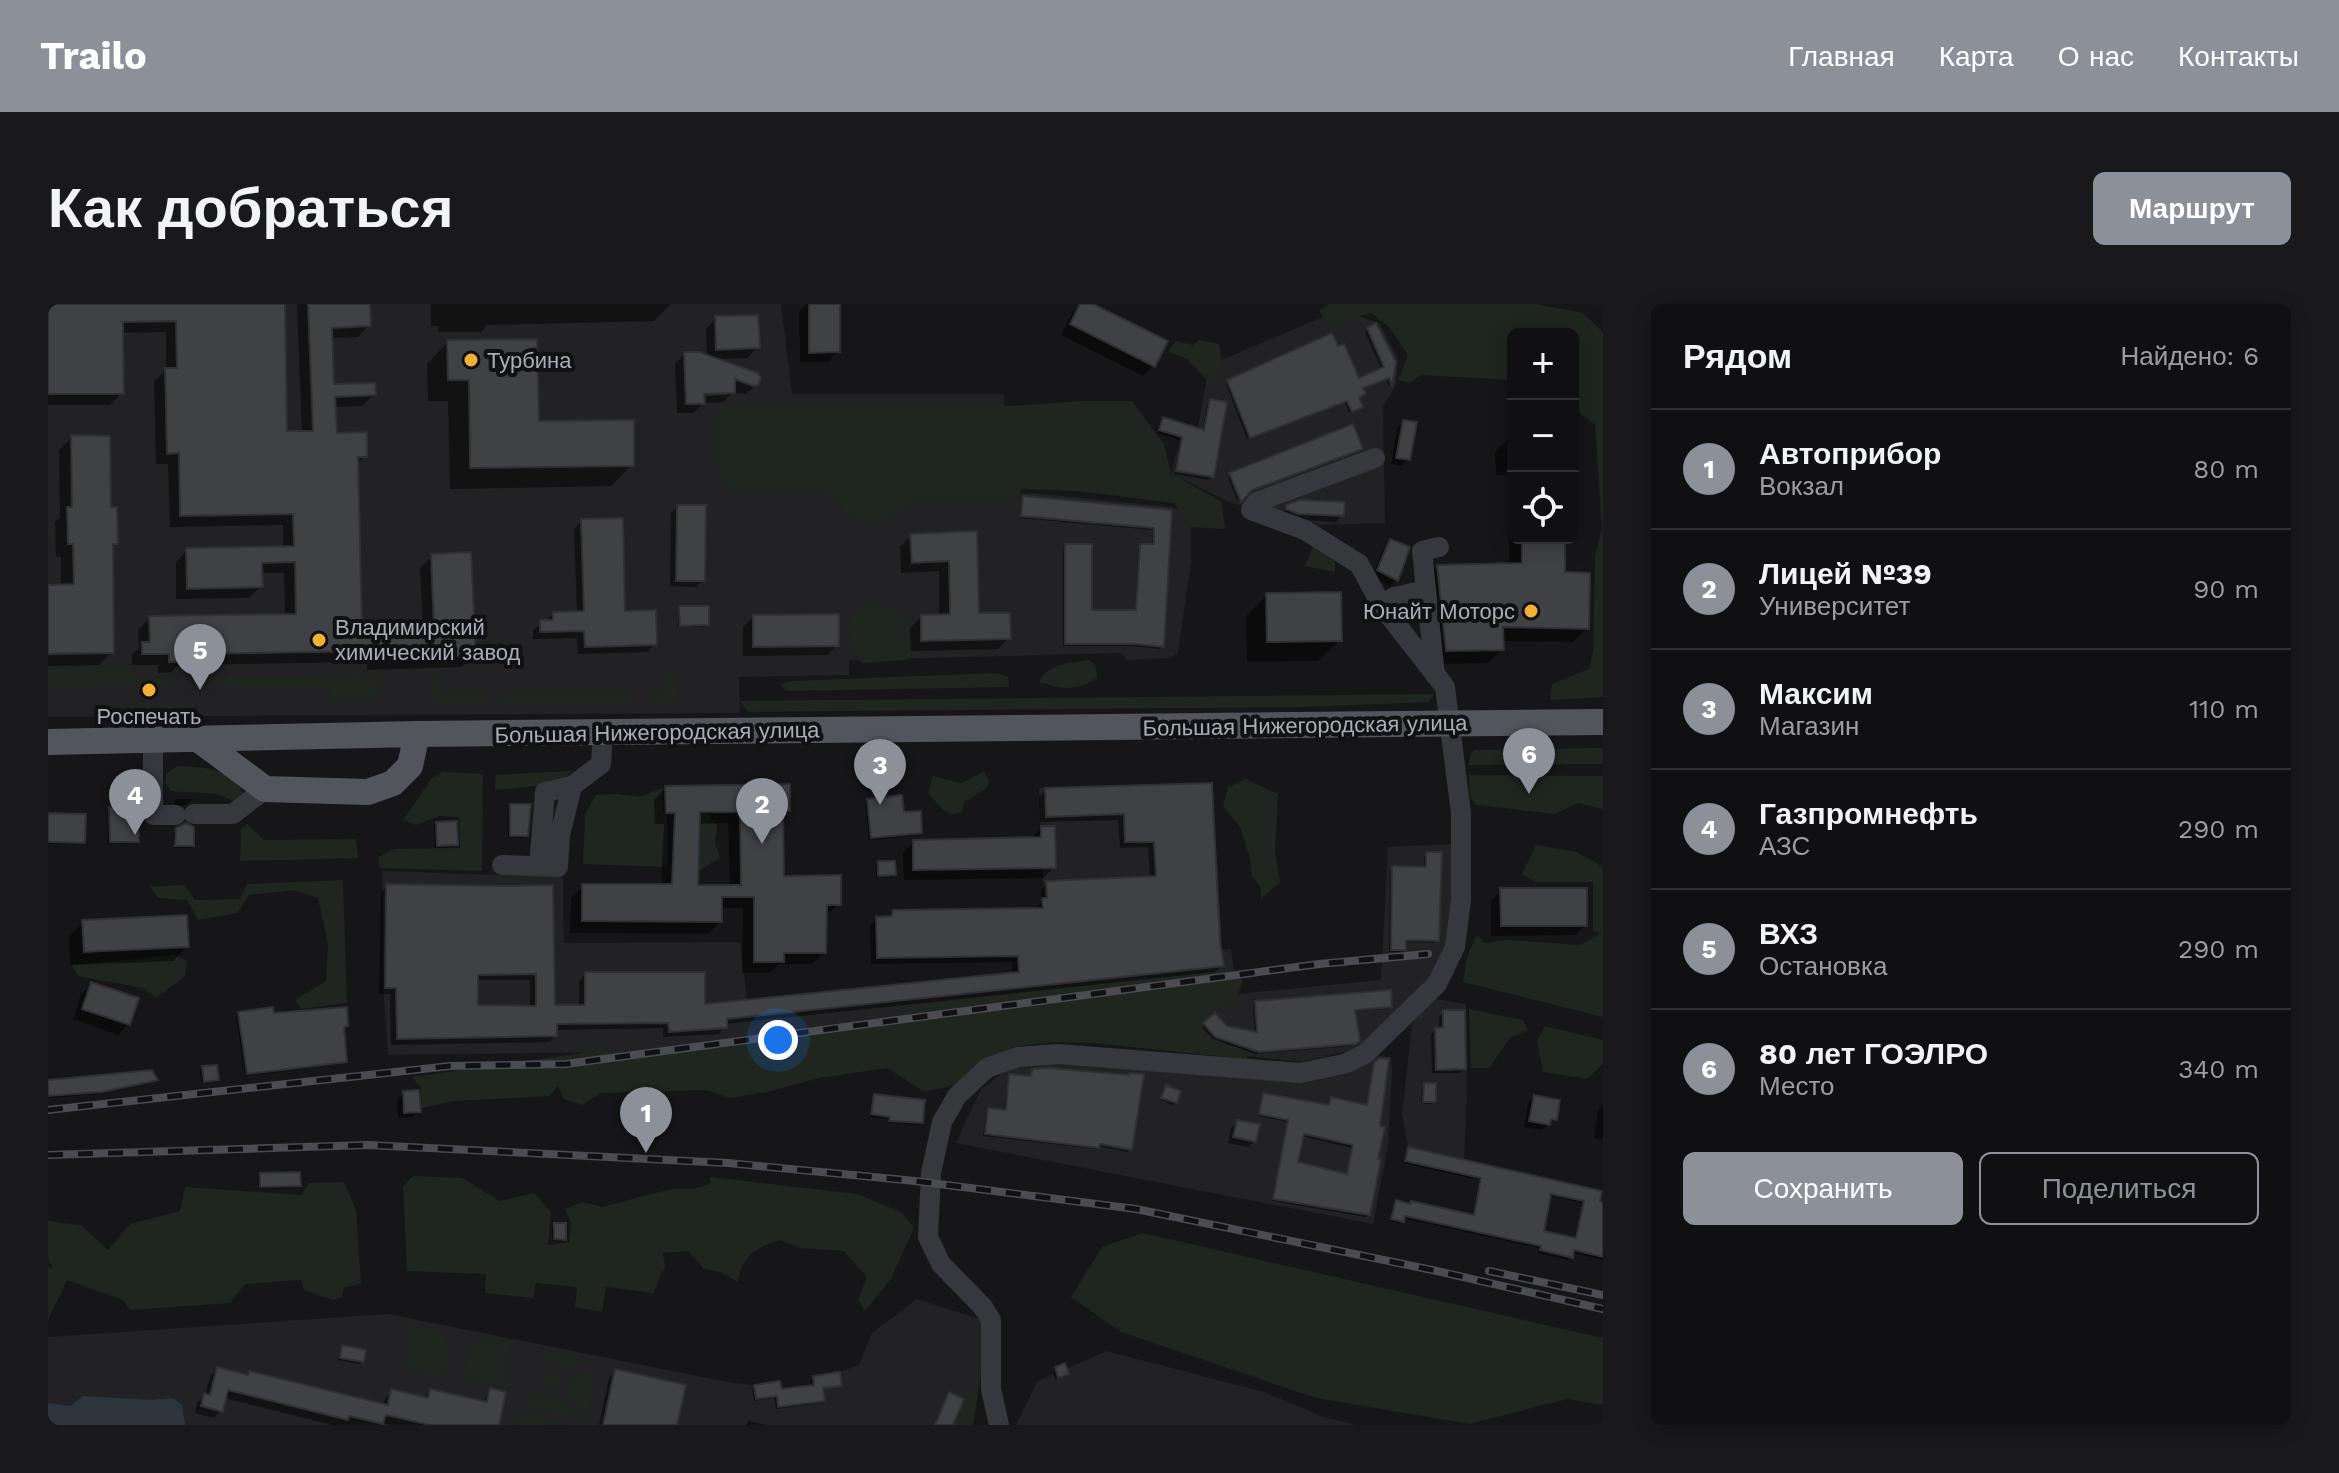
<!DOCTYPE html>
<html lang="ru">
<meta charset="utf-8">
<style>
body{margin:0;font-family:"Work Sans",sans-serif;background:#19191b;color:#f1f3f6}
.controls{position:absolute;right:24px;top:24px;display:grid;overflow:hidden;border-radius:12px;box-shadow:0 4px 20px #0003}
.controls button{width:72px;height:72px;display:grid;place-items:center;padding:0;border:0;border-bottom:2px solid #303032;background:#101012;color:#f1f3f6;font:40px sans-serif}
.you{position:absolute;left:730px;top:736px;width:28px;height:28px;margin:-20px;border:6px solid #fff;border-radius:50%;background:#1a73e8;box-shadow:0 0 0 12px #1a73e833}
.badge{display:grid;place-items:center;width:52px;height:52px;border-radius:50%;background:#8c9099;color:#fff;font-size:26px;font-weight:700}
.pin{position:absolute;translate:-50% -66px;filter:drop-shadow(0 2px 4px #0008)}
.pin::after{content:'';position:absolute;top:42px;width:28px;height:24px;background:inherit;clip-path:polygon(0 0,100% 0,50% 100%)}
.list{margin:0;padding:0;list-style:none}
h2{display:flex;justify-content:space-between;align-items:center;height:104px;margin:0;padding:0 32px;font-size:34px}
h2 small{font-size:26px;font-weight:400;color:#9c9d9f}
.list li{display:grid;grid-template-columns:52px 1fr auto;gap:24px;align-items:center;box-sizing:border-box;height:120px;padding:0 32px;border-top:2px solid #303032}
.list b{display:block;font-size:30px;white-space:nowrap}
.list p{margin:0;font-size:26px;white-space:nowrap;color:#9c9d9f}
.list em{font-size:26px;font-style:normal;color:#9c9d9f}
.actions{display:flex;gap:16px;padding:24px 32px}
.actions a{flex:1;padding:18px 0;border:2px solid #8c9099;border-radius:12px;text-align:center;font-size:28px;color:#8c9099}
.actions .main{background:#8c9099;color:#fff}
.icon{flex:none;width:44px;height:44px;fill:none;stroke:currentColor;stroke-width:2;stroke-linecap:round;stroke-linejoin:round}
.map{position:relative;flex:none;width:1555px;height:1121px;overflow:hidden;border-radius:12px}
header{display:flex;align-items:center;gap:48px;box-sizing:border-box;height:112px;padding:0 40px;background:#8c9099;color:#fff}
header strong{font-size:38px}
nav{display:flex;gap:44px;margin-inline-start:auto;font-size:28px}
.intro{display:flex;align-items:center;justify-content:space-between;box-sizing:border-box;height:192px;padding:0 48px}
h1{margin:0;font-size:56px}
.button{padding:20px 36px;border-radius:12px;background:#8c9099;color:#fff;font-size:28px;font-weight:700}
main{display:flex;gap:48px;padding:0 48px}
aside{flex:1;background:#101012;border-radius:12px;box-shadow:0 4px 20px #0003}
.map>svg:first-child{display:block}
.built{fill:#222225}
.green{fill:#1e261f}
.water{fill:#2c353c}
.shadow{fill:#0007;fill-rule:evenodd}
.building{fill:#404145;stroke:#303034;stroke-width:2;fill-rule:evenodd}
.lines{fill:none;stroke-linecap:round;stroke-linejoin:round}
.minor{stroke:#37383d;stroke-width:20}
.major{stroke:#53555c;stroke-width:26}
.rail-casing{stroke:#4a4c52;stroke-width:8}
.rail{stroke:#111113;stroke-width:5;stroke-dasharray:15;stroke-linecap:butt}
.poi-dot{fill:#f2b134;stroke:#111113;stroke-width:3}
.labels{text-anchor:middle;stroke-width:8;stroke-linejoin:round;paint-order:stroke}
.poi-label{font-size:22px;fill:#a8adb8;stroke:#111113;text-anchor:start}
.street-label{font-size:22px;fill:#a8adb8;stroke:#111113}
</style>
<header>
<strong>Trailo</strong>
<nav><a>Главная</a><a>Карта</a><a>О нас</a><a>Контакты</a></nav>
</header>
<div class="intro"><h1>Как добраться</h1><a class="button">Маршрут</a></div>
<main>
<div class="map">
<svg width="1555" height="1121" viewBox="0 0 1555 1121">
<rect width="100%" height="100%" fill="#161618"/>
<path class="built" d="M0,0H733L744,90H956V190L984,189L1123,203L1143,209V259L1130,349L1122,354L1079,356L1073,349L801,356V371L691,373L692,409L0,413Z
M1294,5L1332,20L1350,54L1348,81L1335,103L1337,219L1273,221L1183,199L1124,170L1128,149L1149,130L1161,61Z
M1164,479L1174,638L998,648L991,484Z
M1405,540L1404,630L1386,673L1313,744L1254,758L1150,747L1147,694L1333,676L1340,543Z
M334,567L515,573L516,639L692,638L699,696L1183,645L1187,674L641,747L340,751L335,680Z
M1382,694L1418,700L1419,787L1416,856L1360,843L1354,810L1364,720Z
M1327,751L1343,753L1344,768L1340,842L1325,920L908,839L933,785L967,760L992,756L1228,775L1297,771Z
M869,995L941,1018L925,1121H0V1033L340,1010L679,1078L706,1081L732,1077L734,1085L765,1081V1072L792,1068L811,1061L824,1029Z
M1058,1047L1216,1088L1276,1113L1309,1121H968L989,1078L1008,1069L1007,1063L1017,1060L1020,1064Z"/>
<path class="green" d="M1281,0H1488L1535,9L1555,28V393L1502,396L1504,380L1541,365L1545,348L1547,252L1554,225L1547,121L1525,103V30H1465V76L1373,71L1362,79L1350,76L1360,51L1341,23L1323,9L1282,21L1271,7Z
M1151,36L1171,40C1174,52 1175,69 1166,78H1161L1139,55L1121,48L1127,37L1145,41Z
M1033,97H1084L1116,140L1123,169L1174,198L1177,225L1143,223L1126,199L1030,187L974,185L965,197L870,195L832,220L798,210L784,189L683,188L670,169L668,123L674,103L963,102Z
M1265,242L1287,255V268L1257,262Z
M827,299L854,309L867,346L858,356L815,359L801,344L802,311Z
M1042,356L1048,364L1049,374C1027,388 1014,385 991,378C1002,358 1021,359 1042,356Z
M84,364L86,374H118L125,381H0V365Z
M619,365L628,367L630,398L602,399L603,392L618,387L616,370Z
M390,368L391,389H438V400H390L384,396V374Z
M949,369L960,373L961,383L738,387L732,380L743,377Z
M331,371V396H283L282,384L170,382L167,378H143L147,373Z
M461,390H580L585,397L579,400L458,401L456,393Z
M1387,390L1380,398L1257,403L700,408L692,397Z
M1555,444V460L1421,461L1422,451L1426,446Z
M129,462C154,463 188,464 197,493L188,498L169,490L123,487L117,479L118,470Z
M523,467L514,479L447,486L448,471Z
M936,467L941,477L938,485L916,498L914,508L904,511L893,504L880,488L885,472L914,479Z
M394,468L435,470L434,567L331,564V553L346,545L412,544L411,513L391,512L368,521L355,516L384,474Z
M1421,471L1555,472V505L1530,499L1507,510L1428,501L1422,493Z
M1198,475L1230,490L1227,549L1232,578L1213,595V584L1204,572L1202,554L1192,523L1175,502L1180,483Z
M614,484L615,509L619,512L620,563L535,560L537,510L548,491L569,490L592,493Z
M658,508L669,521L667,539L672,554L650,567L652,521L635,520L636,509Z
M199,520L216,536L308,535L310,554L192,557L193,525Z
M1488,541L1529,548L1555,563V713L1415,678L1419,653L1429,631L1437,639L1460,636L1532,641L1553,629L1545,627V578H1486L1474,570Z
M295,576L299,699L253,705L247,696L278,677L280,641L270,594L247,586L201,591L189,609L150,616L139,596L110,594L102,583L137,581L147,596L192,595L199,580Z
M127,651L139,657L137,672L108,694L95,684L30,672L24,661Z
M1181,664L1195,677L1187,699L1169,703L1153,721L1165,735L1198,747L1199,755L1044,739L1004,738L966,743L932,758L912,780L877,788L839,764L771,774L719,788L682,794L659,786L552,789L534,801L516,795L510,782L502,792L406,797L374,804L373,784L364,773L541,748L641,747L841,720L859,702Z
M1421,705L1475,716L1480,726L1462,734L1441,764H1423Z
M1497,722L1555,736V760L1539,775L1495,768L1489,736Z
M365,872L414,874L452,897L486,889L503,908L500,941L521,938L523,919L517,905L535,898L554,903L623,885H646L662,880V873L809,890L853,908L866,924L843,975L817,1007L810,995L819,973L796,947L751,944L732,936C709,943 693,953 690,978L672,968L656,965L640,947L615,949L617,962L605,989L558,983L554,1008L527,1003L529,983L488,979L485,994L437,989L438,970L359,967L355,882Z
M296,878L308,906L313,979L296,984L294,993L285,996L256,986L253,976L197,980L182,999L82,1006L75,996L19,976L0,1016V963L5,964L0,955V917L33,921L60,946L82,920L132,907L137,883L253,891L261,879Z
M1095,929L1555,1034V1101L1519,1095L1422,1120L1268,1094L1073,1028L1023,993L1054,943Z
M360,1018L391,1026L400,1038L398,1065L390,1072L360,1065Z
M434,1035L463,1038L454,1083L419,1074L416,1070L422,1047Z
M492,1047L542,1056L518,1065L506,1059L499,1061Z
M548,1062L539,1113L518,1088L523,1075Z
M494 1077a9 9 0 1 1 18 0a9 9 0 1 1-18 0Z
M919,1088L930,1090L925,1121H905Z
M490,1090C497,1096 503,1096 511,1093L532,1117L480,1104L482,1093Z
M474,1108L522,1121L472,1119L462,1121L464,1115L472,1116Z"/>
<path class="water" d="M35,1092L105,1096L124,1094L134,1101L137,1121H0V1099L22,1102Z"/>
<path class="shadow" d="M0,0H226L237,129H254L249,0H321V21L310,33L283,34L285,82L326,90L314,102L285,103L287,131L317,152L308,161L312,328L375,326L372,264L384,252L426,351L414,363L319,366V358L131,361L123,368L110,369V361H84V351L91,344L90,326L102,314L237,312L236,269H213V282L201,294L128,295V258L139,246L235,245V221L122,223L120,160H108L106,78L118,66V28L73,29L74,89L62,101H0Z
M383,0H623L606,17L439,21L433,28H390V22H383Z
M759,0H790V47L780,58H752L751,8Z
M1032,0H1041L1106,61L1095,72L1013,31L1025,7Z
M668,14L710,43L699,54L666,55L709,80L698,90L685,88L675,98L655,99L645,109H629L627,60L637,50L659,53L658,25ZM678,87V91L647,93L646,89Z
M1320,25L1346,59L1341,82L1338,76L1314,85L1309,94L1310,105L1301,109L1297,98L1199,135L1178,80L1180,78L1310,76L1334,66L1317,28Z
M400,38L489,119L584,161L563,182L402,185L400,97H380L379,60Z
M1162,97L1164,172L1160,176L1126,170L1132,136L1109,129L1112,119L1115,115L1154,128L1159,101Z
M1356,118L1360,155L1354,162L1343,160L1349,124Z
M24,133L61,205L68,240L63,244L64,348L51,361L0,362V283L13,282V252L8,253L7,218L12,213L11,146Z
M1461,134H1465V234H1515V270L1539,324L1525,338L1453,337L1454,345L1440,359L1384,360L1376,277L1389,263L1461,262V171H1448L1447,148Z
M1310,147L1200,188L1190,198L1180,174L1182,171Z
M976,194L1122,208L1114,342L1112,345L1083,342H1015V245L1018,242L1042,308H1087L1090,245L1093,242H1104L1105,226L972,214L973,197Z
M629,203L655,276L648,283L622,282L623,209Z
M1240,203L1294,211L1288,218L1243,215L1233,210Z
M534,217L575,309L607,340L599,348L530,350L529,334L485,335V326L506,310L529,309L526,225Z
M927,229L929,311L961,334L950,345L863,347L862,324L873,313L891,312V267L853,269L852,243L863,232Z
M1343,237L1359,244L1348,276L1341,282L1324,272L1336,244Z
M1219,291L1292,336L1270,357L1199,358L1198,312Z
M632,304L659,320L656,323H630V307Z
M705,313L789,341L779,351L695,352V323Z
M1162,481L1174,662L1167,668L677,720L671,730L615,733V724L507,726V731L501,738L343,741L342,690H331L333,588L339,582L456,584L505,703H531V677L538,670L655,702L965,671L964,658L823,660L822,621L829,615H839L845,608L989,606L993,598V586L999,579L1102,574L1100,543L1072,544L1070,516L992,518L991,493L998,486ZM428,676H482V704L428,703Z
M618,484L740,506L733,513L734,574L791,600L776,613V648L764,660H731L722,669H694L695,604H672V618L660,630L522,629L523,594L535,582H613L616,520H607L606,496ZM680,519L682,583H648L650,520Z
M128,495H144V496L133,503L126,501Z
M820,497L854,511L872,528L869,531L821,536L817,499Z
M463,502L478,531L476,534H460V505Z
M62,505L89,537L86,539L60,540L59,508Z
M0,511L35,538L32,540H0Z
M389,520L408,540L406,543L387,544L386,522Z
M993,524L1006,563L995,574L856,576L855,548L866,538L982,535Z
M129,526L144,542L142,544H126V529Z
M1379,550L1389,636L1386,639L1356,638L1353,648H1341L1342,567L1345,564L1376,565V553Z
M830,559L846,570L843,573L828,574V562Z
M1453,586L1537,621L1527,631L1443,632V597Z
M35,618L139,642L125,657L22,661L21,632Z
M44,680L80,720L70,731L25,715L33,690Z
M1208,698L1342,702L1340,705L1306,707L1310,736L1303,742L1207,750L1165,735L1154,723L1167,712L1178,724L1207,730L1205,701Z
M1396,708L1416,764L1412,769H1384L1383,730L1391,725V713Z
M191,710L298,722L294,725L297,757L294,760L197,772L188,712Z
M1332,756L1320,910L1318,913L1224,897L1239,818L1210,812L1213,794L1216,791L1280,803L1284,796L1318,803L1324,764ZM1253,832L1304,844L1298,871L1248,860Z
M155,764L169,775L154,779L152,767Z
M985,767L1082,845L1079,848L1050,842L1047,845L935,832L938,809L941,806L956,808L960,775L962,772L982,774Z
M107,776L50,790L0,794V777Z
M1376,781L1386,797L1383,800L1373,799L1374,784Z
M1118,784L1127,798L1125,801L1112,796Z
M356,789L370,807L364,813L350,814L349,796Z
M827,792L873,818L870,821L840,819V815L822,813L824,794Z
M1487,793L1507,815L1494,826L1476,823L1480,799Z
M1555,801V835L1546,834L1550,806Z
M1189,818L1207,837L1200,843L1180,839L1183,824Z
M1360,845L1555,900V956L1524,949L1520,956L1490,949L1491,944L1355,914L1351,920L1342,917L1348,898L1424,913L1432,876L1355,859ZM1501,892L1535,899L1527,935L1493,928Z
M213,871L251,881L248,884L210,885V874Z
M507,921L516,935L513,937H504V924Z
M295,1044L314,1057L311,1060L290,1056Z
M169,1065L335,1102L337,1095L344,1087L375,1095L382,1087L434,1099L443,1087L449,1121H345L334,1119L332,1121H284L176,1094L173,1106L166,1114L147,1109L149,1099L157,1091L162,1073Z
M1008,1065L1019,1070L1007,1076L1005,1068Z
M568,1067L627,1121H551L561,1074Z
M766,1074L791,1081L773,1086L774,1096L772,1099L728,1105L726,1094L706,1097L704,1085L707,1082L732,1087L764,1083L763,1076Z
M701,1117L718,1121H698Z"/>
<path class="building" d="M0,0H237L239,127H265L260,0H322L323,22L284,24L286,80L327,79L328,91L287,93L289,129L319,128V153H310L314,326L386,324L383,250L423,248L428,352L330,355V347L136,350L137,358H121V350H94V338H102L101,312L248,310L247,258L214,259L215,283L139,285L138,244L246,242L245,210L132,212L131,149L119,150L117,64H129L128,17L75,18L76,90H0Z
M761,0H792V48L761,49Z
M1032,0H1045L1120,37L1107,63L1022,20Z
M710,11L712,44L668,46L667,12Z
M1328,19L1348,58L1344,81L1341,74L1315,84L1318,90L1311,93L1315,103L1304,108L1299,97L1202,134L1179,76L1284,29L1290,42L1296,40L1311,74L1336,63L1319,24Z
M489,35L491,117L586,116V162L422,164L421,76H400L399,36Z
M636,48H651L710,69L713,74L710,81L705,82L687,75V89L656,90L657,100H638Z
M1162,95L1179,98L1166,173L1128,167L1134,133L1111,126L1115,113L1156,126Z
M1355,116L1369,118L1362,156L1348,154Z
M1305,120L1315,145L1204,186L1193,198L1181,169Z
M23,131L62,132L63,203H69L70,240H65L66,349L0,350V281L26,280L25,240H20L19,203H24Z
M975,192L1124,206L1116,343L1087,340H1017V240H1044V306H1088L1092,240H1106V224L973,212Z
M1252,196L1297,198L1296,212L1250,210L1238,205V201Z
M629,201H658L657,277H628Z
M575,214L577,307L608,306L609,341L537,343L536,327L492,328V316H505V308L536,307L533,215Z
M929,227L931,309H962L963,335L873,337V311L902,310L901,257L864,259L862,230Z
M1474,234H1517V268L1542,269L1541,325L1455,323L1456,346L1398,347L1389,261L1474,259Z
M1342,235L1362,243L1350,277L1329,266Z
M1293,288L1294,337L1219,338L1218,289Z
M631,302H661V321L632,322Z
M791,310V342L705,343V311Z
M1164,479L1172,638L1176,662L679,715V724L621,728L620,719L509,720V732L349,735L348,684H337L338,580L456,582L505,581L507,701H537V668H657V700L971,668L970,652L829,654L828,613L844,612L845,606L995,604L994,594H999L998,577L1108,572L1106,538H1077L1076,510L998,513L997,484ZM488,670V702L430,701V671Z
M742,480V507H735L736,572L793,571V601H779L778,649H736V658H706V593H674V618L534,617V580H624L627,509H618L617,482ZM652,508H692L693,581H650Z
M854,491L856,508L873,507L874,529L823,534L819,495Z
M462,500H483L480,532H462Z
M61,503H90L91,538H62Z
M0,509L38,510L37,539L0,538Z
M409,517L410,541L389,542L388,518Z
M138,519L146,523V542H127L128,524Z
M993,522H1007L1008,564L865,566V536L993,533Z
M1378,548H1394L1391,637L1358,636V646H1343L1344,562L1378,563Z
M830,557H847L848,571L830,572Z
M1452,584H1539V622H1453Z
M139,611L141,643L36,648L34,616Z
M43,678L91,694L82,721L34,705Z
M1343,686L1344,703L1307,706L1312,737L1307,740L1211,748L1167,733L1155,719L1167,709L1179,722L1209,728L1207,697Z
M225,703L226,709L299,703L300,722L296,723L299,758L199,770L190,708Z
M1395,706H1417L1418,765L1388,766L1387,724L1395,723Z
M1331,754L1341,755L1332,822L1337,823L1330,855H1333L1322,911L1225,895L1240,816L1211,810L1215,789L1281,801L1283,793L1319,801L1326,759ZM1256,830L1305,841L1299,870L1250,858Z
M169,761L171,776L156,778L154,762Z
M1000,764L1081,771V769L1096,770L1084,846L1052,840L1051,844L937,830L940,804L958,806L961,770L983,772L984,765Z
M104,766L110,776L54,788L0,792V776Z
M1376,779H1388V798H1375Z
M1118,781L1133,787L1129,799L1113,794Z
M371,786L373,808L356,809L355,787Z
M826,790L877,796L875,819L841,817L842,813L823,810Z
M1486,791L1512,796L1509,816L1503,815L1502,821L1481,817Z
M1189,816L1212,820L1208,838L1185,833Z
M1360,843L1554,887L1552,897L1555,898V953L1526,946L1525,954L1492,946L1493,942L1357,912L1356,918L1343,915L1348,896L1362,900L1363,897L1426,911L1433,874L1357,857ZM1503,890L1536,897L1528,934L1496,927Z
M252,868L253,882L212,883V869Z
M506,919H518V936L506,935Z
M294,1041L318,1046L316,1058L292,1054Z
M1017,1059L1021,1070L1010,1074L1007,1063Z
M169,1063L200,1071L201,1067L340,1101L343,1085L380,1094L382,1085L439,1098L442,1084L458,1088L451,1121H382L338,1111L335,1120L301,1112L300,1116L180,1086L175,1108L153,1102L156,1089L162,1091Z
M567,1065L638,1081L629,1121H555Z
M792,1068L794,1082L775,1084L777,1097L730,1103L729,1092L708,1095L706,1081L732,1077L734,1085L766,1081L765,1072Z
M901,1088L916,1095L905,1121H887Z"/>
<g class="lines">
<path class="minor" d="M1334,302L1346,293L1378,286
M1387,371L1374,247L1391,243
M105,437V511H128
M146,510H185L217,485
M454,561L510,563L512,531L524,482L553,460L555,428
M491,562L497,488L524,482
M951,1121L943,1085V1016L935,1003L893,960L880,933L883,869L894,818L909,792L939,764L970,753L1010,750L1252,769L1296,760L1317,750L1389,680L1407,643L1413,596V509L1397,383L1334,302L1311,260L1257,226L1203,206L1209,198L1327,154"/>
<path class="major" d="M150,435L217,485L320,488L345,479L362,462L369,430
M0,438L369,430L1555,418"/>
<defs>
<path id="rail" d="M0,806L402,762L518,760L1271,660L1380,650
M0,851L320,841L680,859L867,877L1088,905L1389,967L1555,1005
M1441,967L1555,991"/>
</defs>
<use href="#rail" class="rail-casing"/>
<use href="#rail" class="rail"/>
</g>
<g class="poi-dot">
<circle cx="423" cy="56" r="8"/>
<circle cx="1483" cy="307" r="8"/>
<circle cx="271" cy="336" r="8"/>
<circle cx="101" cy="386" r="8"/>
</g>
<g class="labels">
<g class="poi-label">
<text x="439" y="64">Турбина</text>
<text x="1467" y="315" text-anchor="end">Юнайт Моторс</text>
<text x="287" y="331">Владимирский<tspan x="287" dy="25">химический завод</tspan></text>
<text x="101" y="420" text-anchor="middle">Роспечать</text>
</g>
<g class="street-label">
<text transform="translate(1257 421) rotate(-1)" y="8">Большая Нижегородская улица</text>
<text transform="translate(609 428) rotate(-1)" y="8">Большая Нижегородская улица</text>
</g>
</g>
</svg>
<div class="controls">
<button>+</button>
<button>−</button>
<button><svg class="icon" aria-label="locate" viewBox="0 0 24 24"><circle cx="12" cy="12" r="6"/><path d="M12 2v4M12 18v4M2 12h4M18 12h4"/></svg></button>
</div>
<div class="you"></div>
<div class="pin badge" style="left:598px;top:849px">1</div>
<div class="pin badge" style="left:714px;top:540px">2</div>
<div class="pin badge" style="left:832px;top:501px">3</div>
<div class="pin badge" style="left:87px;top:531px">4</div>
<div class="pin badge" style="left:152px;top:386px">5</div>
<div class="pin badge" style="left:1481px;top:490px">6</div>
</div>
<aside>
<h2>Рядом<small>Найдено: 6</small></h2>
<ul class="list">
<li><span class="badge">1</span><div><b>Автоприбор</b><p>Вокзал</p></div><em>80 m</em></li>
<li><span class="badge">2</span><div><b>Лицей №39</b><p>Университет</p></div><em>90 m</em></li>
<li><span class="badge">3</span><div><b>Максим</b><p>Магазин</p></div><em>110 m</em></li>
<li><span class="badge">4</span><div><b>Газпромнефть</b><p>АЗС</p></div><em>290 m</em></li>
<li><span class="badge">5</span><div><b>ВХЗ</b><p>Остановка</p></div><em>290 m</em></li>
<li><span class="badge">6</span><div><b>80 лет ГОЭЛРО</b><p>Место</p></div><em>340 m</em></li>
</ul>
<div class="actions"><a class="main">Сохранить</a><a>Поделиться</a></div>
</aside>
</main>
